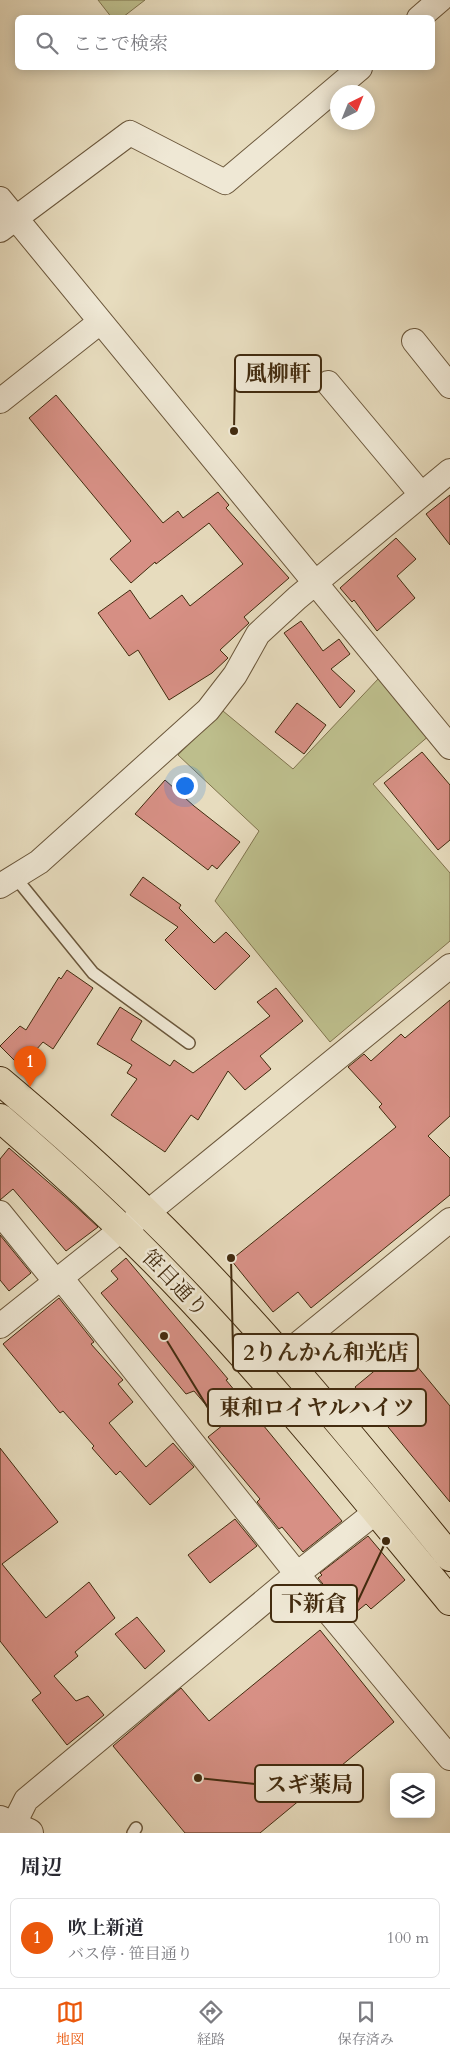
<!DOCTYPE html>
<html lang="ja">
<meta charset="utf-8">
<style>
body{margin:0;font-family:Cardo,"Noto Serif JP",serif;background:#f7f7f7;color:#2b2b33}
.controls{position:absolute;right:15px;bottom:15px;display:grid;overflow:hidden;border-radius:8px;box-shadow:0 2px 12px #0003}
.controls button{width:45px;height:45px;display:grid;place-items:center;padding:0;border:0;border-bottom:1px solid #e1e1e2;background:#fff;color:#2b2b33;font:25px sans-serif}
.compass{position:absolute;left:330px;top:85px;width:45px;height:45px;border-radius:50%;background:#fff;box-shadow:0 2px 12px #0003;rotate:43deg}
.you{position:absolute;left:184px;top:785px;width:18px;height:18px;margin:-12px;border:4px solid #fff;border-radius:50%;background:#1a73e8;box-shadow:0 0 0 8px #1a73e833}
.badge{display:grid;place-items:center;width:32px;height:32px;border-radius:50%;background:#ea580c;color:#fff;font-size:16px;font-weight:700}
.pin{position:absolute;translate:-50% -41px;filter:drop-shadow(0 1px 2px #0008)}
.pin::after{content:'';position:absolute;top:26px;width:18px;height:15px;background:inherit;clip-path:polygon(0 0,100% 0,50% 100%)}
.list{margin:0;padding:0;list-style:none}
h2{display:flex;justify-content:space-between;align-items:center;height:65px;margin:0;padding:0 20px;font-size:21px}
h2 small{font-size:16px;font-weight:400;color:#7c7c81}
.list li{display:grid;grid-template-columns:32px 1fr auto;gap:15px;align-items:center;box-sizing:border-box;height:80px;margin:0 10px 10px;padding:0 10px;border:1px solid #e1e1e2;border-radius:8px}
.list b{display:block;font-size:19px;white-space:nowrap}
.list p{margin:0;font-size:16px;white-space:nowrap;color:#7c7c81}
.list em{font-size:16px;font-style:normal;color:#7c7c81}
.icon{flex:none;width:28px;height:28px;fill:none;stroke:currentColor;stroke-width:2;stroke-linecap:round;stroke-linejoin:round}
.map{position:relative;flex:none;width:450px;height:1833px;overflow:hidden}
.search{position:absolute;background:#fff;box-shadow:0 2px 12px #0003;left:15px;right:15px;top:15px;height:55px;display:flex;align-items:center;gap:12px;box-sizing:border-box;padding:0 18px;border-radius:8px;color:#7c7c81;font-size:19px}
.sheet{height:155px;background:#fff}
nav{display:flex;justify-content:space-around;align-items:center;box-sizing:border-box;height:70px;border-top:1px solid #e1e1e2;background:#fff;font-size:14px;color:#7c7c81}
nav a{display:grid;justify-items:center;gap:2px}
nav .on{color:#ea580c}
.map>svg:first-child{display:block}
.green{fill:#bdbe8c;stroke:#80744e}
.building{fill:#d79085;stroke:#422b0f}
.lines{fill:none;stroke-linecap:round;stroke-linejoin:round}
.service-casing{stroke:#6b573b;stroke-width:14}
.minor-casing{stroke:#6b573b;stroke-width:26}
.tertiary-casing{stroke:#6b573b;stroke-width:30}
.primary-casing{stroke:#422b0f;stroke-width:30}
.service{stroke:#efe8d5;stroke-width:11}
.minor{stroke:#efe8d5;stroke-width:24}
.tertiary{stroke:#efe8d5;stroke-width:28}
.primary{stroke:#e7dcbe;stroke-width:28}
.labels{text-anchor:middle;stroke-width:5;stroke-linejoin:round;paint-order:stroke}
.street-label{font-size:21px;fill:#422b0f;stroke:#efe8d5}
.leader{fill:none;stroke:#422b0f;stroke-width:2}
.callout-dot{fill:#422b0f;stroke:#efe8d5;stroke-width:2}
.callout{fill:#efe8d5;stroke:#422b0f;stroke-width:2}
.callout-label{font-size:22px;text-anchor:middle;font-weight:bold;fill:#422b0f}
</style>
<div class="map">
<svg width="450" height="1833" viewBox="0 0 450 1833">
<rect width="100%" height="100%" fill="#e7dcbe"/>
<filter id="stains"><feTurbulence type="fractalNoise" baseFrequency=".004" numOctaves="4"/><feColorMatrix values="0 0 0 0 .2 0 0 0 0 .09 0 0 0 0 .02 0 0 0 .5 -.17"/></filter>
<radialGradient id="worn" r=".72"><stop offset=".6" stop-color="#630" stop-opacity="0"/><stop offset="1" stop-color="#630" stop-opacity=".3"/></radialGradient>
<path class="green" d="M98,0H145L123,17L112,18Z
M379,678L431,734L373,784L450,873V941L330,1042L215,901L259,831L178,755L223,711L293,769Z"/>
<path class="building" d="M56,395L163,523L178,511L183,518L218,492L229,505L226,508L289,578L244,617L249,623L220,650L228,658L212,673L169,700L138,650L129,656L98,613L130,590L150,619L182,595L190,606L243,564L209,523L156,564L155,562L131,583L110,559L131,541L29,418Z
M450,495V545L426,514Z
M396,538L416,559L397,576L415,598L377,631L354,600L352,602L340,588Z
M301,621L323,651L339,639L350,654L331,669L355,691L340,708L284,633Z
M297,703L326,725L304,754L275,732Z
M422,752L450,785V840L438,850L384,783Z
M165,780L194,806L240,842L217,869L212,865L208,870L135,814Z
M143,877L181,905L179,908L214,943L226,932L250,956L215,990L165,940L178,927L130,895Z
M67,970L93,988L53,1049L43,1042L21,1067L0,1046L20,1026L26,1030L59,977L61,979Z
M276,988L303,1021L260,1056L271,1069L245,1090L228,1071L198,1120L191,1115L165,1152L111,1115L137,1079L127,1073L132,1065L97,1044L120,1007L142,1021L131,1040L170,1066L174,1060L193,1073L270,1016L257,1002Z
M450,1000V1116L428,1136L450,1158V1195L311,1308L298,1292L273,1312L231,1260L396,1127L379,1107L382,1104L348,1067L364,1054L371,1061L401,1034L405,1038Z
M9,1148L71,1202L98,1227L66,1251L13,1189L0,1200V1159Z
M0,1235L31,1273L9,1291L0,1280Z
M126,1258L228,1379L226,1380L342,1521L303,1552L282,1527L279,1529L257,1502L260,1499L208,1437L223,1425L194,1391L186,1394L101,1293L118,1279L111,1271Z
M59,1298L94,1342L91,1344L123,1380L118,1384L133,1402L109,1423L146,1467L173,1443L194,1467L150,1505L120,1471L116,1475L92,1448L94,1446L63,1411L60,1413L3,1344Z
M402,1348L450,1406V1502L355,1387Z
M0,1448L58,1522L2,1564L46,1618L89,1582L115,1618L75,1652L78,1656L54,1676L76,1701L88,1696L104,1715L67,1745L32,1700L41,1693L0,1641Z
M235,1519L257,1546L210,1583L188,1555Z
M368,1536L405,1580L371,1609L366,1604L350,1617L318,1578L322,1575L320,1573Z
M137,1617L165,1651L145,1669L115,1634Z
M320,1630L394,1722L260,1833H185L113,1746L181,1688L209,1721Z"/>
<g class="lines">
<defs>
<path id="service" d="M15,877L93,973L189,1043
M133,1833L136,1828"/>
<path id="minor" d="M419,18L440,0
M0,199L450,747
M0,230L130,133L225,182L360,68
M414,341L450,386
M328,383L421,494
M0,401L100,322
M0,886L39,862L208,710L235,675L258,634L297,598L450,471
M0,1213L56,1282
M61,1278L297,1574L450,1758
M0,1326L122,1229L147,1213L450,966
M282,1357L450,1220
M13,1826L26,1800L286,1583L377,1511"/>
<path id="tertiary" d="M0,1820L29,1833"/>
<path id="primary" d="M0,1081C50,1123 100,1167 147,1213C256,1319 354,1439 450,1557
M0,1118C67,1175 131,1235 192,1300C282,1396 366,1499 450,1601"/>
</defs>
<use href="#service" class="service-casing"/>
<use href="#minor" class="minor-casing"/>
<use href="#tertiary" class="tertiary-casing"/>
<use href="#primary" class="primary-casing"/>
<use href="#service" class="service"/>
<use href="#minor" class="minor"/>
<use href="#tertiary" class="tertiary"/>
<use href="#primary" class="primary"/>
</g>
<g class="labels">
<g class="street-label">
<text transform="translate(175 1283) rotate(46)" y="7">笹目通り</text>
</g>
</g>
<path class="leader" d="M234 431L235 373M231 1258L233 1352M164 1336L208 1408M386 1541L357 1603M198 1778L255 1784"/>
<g class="callout-dot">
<circle cx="234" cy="431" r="5"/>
<circle cx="231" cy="1258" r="5"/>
<circle cx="164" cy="1336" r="5"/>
<circle cx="386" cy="1541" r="5"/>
<circle cx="198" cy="1778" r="5"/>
</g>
<g class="callout">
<rect x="235" y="355" width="86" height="37" rx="5"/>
<rect x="233" y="1334" width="185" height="37" rx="5"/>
<rect x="208" y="1389" width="218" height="37" rx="5"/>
<rect x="271" y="1585" width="86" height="37" rx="5"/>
<rect x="255" y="1765" width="108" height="37" rx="5"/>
</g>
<g class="callout-label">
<text x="278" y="381">風柳軒</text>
<text x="326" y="1360">2りんかん和光店</text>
<text x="317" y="1415">東和ロイヤルハイツ</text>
<text x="314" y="1611">下新倉</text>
<text x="309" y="1792">スギ薬局</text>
</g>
<rect width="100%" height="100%" filter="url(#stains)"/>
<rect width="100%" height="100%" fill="url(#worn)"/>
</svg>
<div class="controls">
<button><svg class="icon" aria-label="layers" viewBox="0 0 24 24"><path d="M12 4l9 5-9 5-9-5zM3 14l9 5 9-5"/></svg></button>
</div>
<svg class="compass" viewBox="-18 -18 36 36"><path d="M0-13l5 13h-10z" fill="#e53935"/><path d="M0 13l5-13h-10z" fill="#7c7c81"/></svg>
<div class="you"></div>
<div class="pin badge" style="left:30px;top:1087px">1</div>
<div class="search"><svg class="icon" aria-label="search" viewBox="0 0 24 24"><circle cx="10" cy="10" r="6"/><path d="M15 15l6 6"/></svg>ここで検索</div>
</div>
<section class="sheet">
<h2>周辺<small></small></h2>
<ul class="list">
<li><span class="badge">1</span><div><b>吹上新道</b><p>バス停 · 笹目通り</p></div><em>100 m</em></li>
</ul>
</section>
<nav>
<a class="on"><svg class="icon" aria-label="map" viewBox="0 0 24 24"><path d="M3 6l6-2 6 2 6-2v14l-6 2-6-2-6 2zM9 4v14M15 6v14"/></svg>地図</a>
<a><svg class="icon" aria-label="directions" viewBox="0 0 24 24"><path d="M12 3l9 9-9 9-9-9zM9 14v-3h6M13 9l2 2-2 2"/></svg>経路</a>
<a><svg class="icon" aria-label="saved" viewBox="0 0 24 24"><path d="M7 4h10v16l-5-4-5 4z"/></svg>保存済み</a>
</nav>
